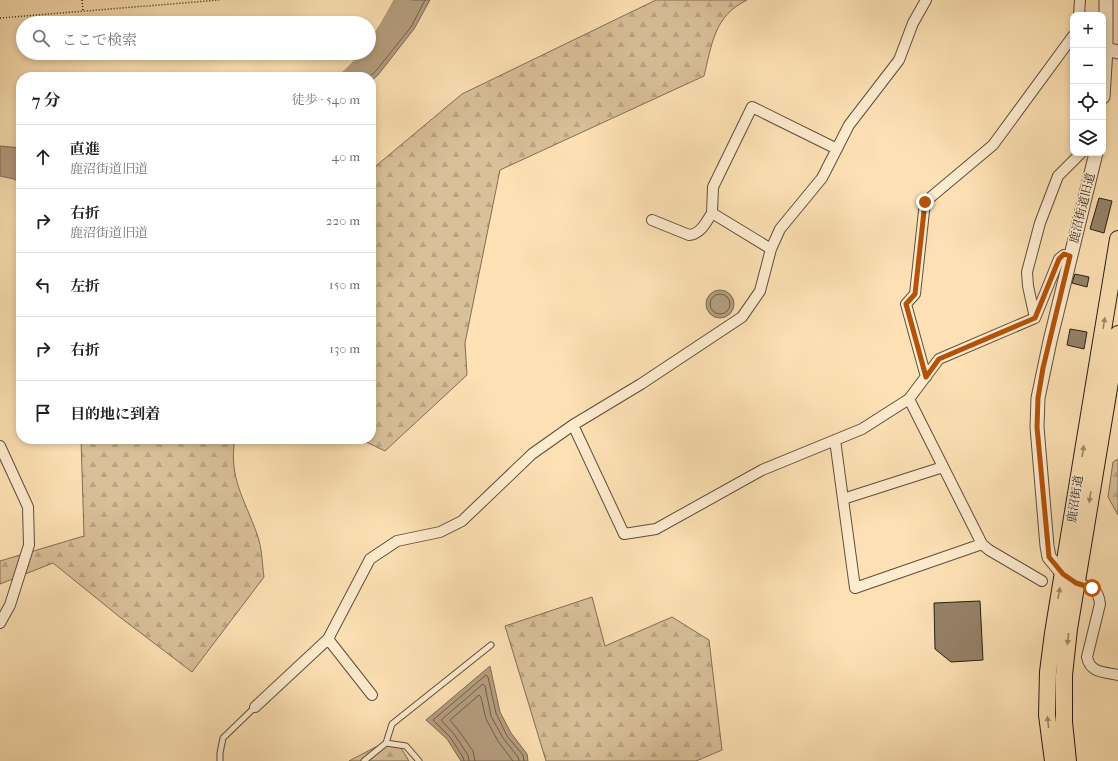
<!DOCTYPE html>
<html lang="ja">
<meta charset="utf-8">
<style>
body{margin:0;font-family:"IM FELL French Canon","Noto Serif JP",serif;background:#f2f2f2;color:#202124}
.controls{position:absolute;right:12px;top:12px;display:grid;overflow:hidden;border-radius:8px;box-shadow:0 2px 6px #0003}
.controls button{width:36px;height:36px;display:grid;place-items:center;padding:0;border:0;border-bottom:1px solid #e0e0e0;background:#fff;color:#202124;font:20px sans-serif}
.stop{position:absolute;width:12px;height:12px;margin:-9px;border:3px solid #b45309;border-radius:50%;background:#fff}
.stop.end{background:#b45309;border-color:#fff;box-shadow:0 1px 4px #0008}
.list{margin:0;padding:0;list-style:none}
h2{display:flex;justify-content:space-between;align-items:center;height:52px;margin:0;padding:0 16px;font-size:17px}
h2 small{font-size:13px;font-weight:400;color:#757577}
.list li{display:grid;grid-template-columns:26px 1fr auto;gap:12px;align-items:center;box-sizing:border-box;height:64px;padding:0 16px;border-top:1px solid #e0e0e0}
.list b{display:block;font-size:15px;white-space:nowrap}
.list p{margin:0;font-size:13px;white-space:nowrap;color:#757577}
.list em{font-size:13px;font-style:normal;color:#757577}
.icon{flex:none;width:22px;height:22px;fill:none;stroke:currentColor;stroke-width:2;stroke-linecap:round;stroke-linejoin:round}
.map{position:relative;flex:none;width:1118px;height:761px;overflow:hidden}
.search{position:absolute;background:#fff;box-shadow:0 2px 6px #0003;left:16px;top:16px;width:360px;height:44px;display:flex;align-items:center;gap:10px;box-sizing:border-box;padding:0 14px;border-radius:22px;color:#757577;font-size:15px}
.panel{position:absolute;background:#fff;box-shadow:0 2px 6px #0003;left:16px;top:72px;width:360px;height:372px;border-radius:16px}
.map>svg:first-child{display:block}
.forest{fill:url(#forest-firs);stroke:#816e58}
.water{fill:#b59e7f;stroke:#7d6a56}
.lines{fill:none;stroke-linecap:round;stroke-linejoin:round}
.shore{stroke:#6f5e4c;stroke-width:1}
.river{stroke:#b59e7f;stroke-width:17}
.building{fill:#978369;stroke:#291d18}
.service-casing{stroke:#5e4e3f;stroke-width:7}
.minor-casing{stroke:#5e4e3f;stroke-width:12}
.tertiary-casing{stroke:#5e4e3f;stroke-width:15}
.primary-casing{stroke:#291d18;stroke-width:18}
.path{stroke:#291d18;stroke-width:1.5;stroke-dasharray:1 2;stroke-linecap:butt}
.service{stroke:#feecce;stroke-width:5}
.minor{stroke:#feecce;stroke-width:10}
.tertiary{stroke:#feecce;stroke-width:13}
.primary{stroke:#fde1b4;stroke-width:16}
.oneway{fill:#9e896e}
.route{stroke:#b45309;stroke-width:5}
.labels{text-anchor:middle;stroke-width:3;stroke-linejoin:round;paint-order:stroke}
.street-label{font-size:12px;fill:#291d18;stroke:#feecce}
</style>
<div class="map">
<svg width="1118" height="761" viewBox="0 0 1118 761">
<defs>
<pattern id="forest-firs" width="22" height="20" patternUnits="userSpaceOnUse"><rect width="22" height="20" fill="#d9c099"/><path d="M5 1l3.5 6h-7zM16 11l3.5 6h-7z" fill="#baa583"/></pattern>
</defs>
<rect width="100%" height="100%" fill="#fde1b4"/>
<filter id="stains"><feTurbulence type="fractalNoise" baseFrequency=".005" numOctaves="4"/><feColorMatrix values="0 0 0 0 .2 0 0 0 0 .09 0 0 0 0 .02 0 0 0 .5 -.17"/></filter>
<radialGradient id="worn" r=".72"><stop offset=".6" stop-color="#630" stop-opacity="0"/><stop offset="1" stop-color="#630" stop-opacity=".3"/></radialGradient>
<path class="forest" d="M656,0H747C714,16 712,44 704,76L500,170L465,343L467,375L385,451L360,439H371V170L462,94Z
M81,439H235C228,477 245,500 257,534C262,547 262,563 264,577L192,672L121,618L53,563L0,584V561L84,536Z
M1118,459V515L1108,497L1113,462Z
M592,597L605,646L672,617L709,640L722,750L696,761H546L505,626Z
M387,741L398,743L409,761H349Z"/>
<path class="water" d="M405,0H430L414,29L378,75L371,81V77H344L357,67L396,20Z
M0,146L21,148V183L14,179L0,176Z
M706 304a14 14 0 1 1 28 0a14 14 0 1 1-28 0Z
M490,666L500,712L511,733L527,754L528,761H461L447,739L426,720Z"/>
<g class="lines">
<path class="shore" d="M350,77L360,70L399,23L408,0
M369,77L375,72L411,27L425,0
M710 304a10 10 0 1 1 20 0a10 10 0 1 1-20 0Z
M464,761L463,757L450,737L433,720L486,675L488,677L496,713L507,736L523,755L524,761
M469,761L468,755L454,734L441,720L483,684L485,686L491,716L503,738L518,757L519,761
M475,761L473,751L459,731L450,720L479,695L481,697L486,719L498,741L513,761"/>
<path class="river" d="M349,77C371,59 390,25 403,0"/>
</g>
<path class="building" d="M1099,198L1112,201L1104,233L1090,229Z
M1075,274L1089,277L1087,287L1072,283Z
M1070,329L1087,332L1084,349L1067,345Z
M980,601L983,660L951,662L935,649L934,603Z"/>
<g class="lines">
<defs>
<path id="service" d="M386,743L392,724L491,645
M220,761V753L223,738L255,707
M364,761L386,743L406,746L419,761"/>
<path id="minor" d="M1079,15L1080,0
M712,213L713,187L752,107L837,149
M652,220L689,235C701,234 706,222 712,213L771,249
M1035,318L1028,286L1027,272L1040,223L1058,176L1081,153
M926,377L906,304L915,294L925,202L993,145L1073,36
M909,399L982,544L989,550L1042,581
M573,425L624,534L656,529L762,470L862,429L909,399L939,359L1035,318L1059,259L1064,255L1070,256
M835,440L855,588L982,544
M0,446L28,507L29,545L10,605L0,623
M843,499L943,467
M1076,583C1091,587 1098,587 1100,604L1087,657C1090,673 1104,672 1118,675
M328,639L372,695
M255,707L328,639L370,559L397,541L440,532L462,521L532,454L573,425L641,384L742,317L760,291L771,249L780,229L822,178L849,125L899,60L913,23L926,0"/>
<path id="tertiary" d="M1106,49L1118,52
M1103,97L1106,49V0
M1068,578L1063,574L1049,557L1047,546L1037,427L1038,398L1050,341L1096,153"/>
<path id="primary" d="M1053,761L1047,715L1048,672L1053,633L1118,239
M1068,761L1064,722V675L1069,629L1118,334"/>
</defs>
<use href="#service" class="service-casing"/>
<use href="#minor" class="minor-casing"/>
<use href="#tertiary" class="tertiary-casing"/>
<use href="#primary" class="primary-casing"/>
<path class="path" d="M82,0L83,11
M0,18L219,0"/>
<use href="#service" class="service"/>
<use href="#minor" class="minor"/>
<use href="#tertiary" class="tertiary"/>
<use href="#primary" class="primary"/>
</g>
<defs><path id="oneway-solid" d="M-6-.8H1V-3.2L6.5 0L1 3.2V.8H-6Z"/></defs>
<g class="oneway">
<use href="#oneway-solid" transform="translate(1104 323) rotate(-81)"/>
<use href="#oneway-solid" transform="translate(1083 451) rotate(-81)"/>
<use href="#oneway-solid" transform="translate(1090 497) rotate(99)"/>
<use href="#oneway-solid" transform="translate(1059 593) rotate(-80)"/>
<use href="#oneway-solid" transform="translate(1068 639) rotate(96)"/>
<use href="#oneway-solid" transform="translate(1048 722) rotate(-96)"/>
</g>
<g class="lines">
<path class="route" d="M925,202L915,294L906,304L926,377L939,359L1035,318L1059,259L1064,254L1070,256L1043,368L1038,398L1037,427L1049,557L1063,574L1076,583L1092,588"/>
</g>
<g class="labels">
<g class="street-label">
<text transform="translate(1082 208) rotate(-76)" y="4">鹿沼街道旧道</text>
<text transform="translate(1075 499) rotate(-81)" y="4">鹿沼街道</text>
</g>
</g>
<rect width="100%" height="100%" filter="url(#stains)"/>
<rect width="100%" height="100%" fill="url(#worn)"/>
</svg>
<div class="controls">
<button>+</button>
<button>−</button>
<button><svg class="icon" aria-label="locate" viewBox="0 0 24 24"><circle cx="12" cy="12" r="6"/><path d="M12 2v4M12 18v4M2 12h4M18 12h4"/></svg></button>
<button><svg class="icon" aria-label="layers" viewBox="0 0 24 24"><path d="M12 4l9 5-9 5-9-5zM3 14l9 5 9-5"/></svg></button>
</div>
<div class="stop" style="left:1092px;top:588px"></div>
<div class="stop end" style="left:925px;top:202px"></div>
<div class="search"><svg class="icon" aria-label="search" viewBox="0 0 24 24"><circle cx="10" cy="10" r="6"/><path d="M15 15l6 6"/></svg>ここで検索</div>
<section class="panel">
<h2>7 分<small>徒歩 · 540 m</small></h2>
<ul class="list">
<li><svg class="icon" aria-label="ahead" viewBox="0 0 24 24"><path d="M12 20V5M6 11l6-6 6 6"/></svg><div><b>直進</b><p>鹿沼街道旧道</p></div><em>40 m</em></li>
<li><svg class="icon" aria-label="right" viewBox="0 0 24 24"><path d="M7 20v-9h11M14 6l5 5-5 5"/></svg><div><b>右折</b><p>鹿沼街道旧道</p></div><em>220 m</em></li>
<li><svg class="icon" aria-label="left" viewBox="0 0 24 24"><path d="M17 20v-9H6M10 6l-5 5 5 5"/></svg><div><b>左折</b></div><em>150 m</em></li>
<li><svg class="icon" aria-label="right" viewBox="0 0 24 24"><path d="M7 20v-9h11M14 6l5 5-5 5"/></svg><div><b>右折</b></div><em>130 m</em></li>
<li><svg class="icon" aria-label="arrive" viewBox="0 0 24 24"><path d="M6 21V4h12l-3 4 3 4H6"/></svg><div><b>目的地に到着</b></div></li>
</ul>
</section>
</div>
